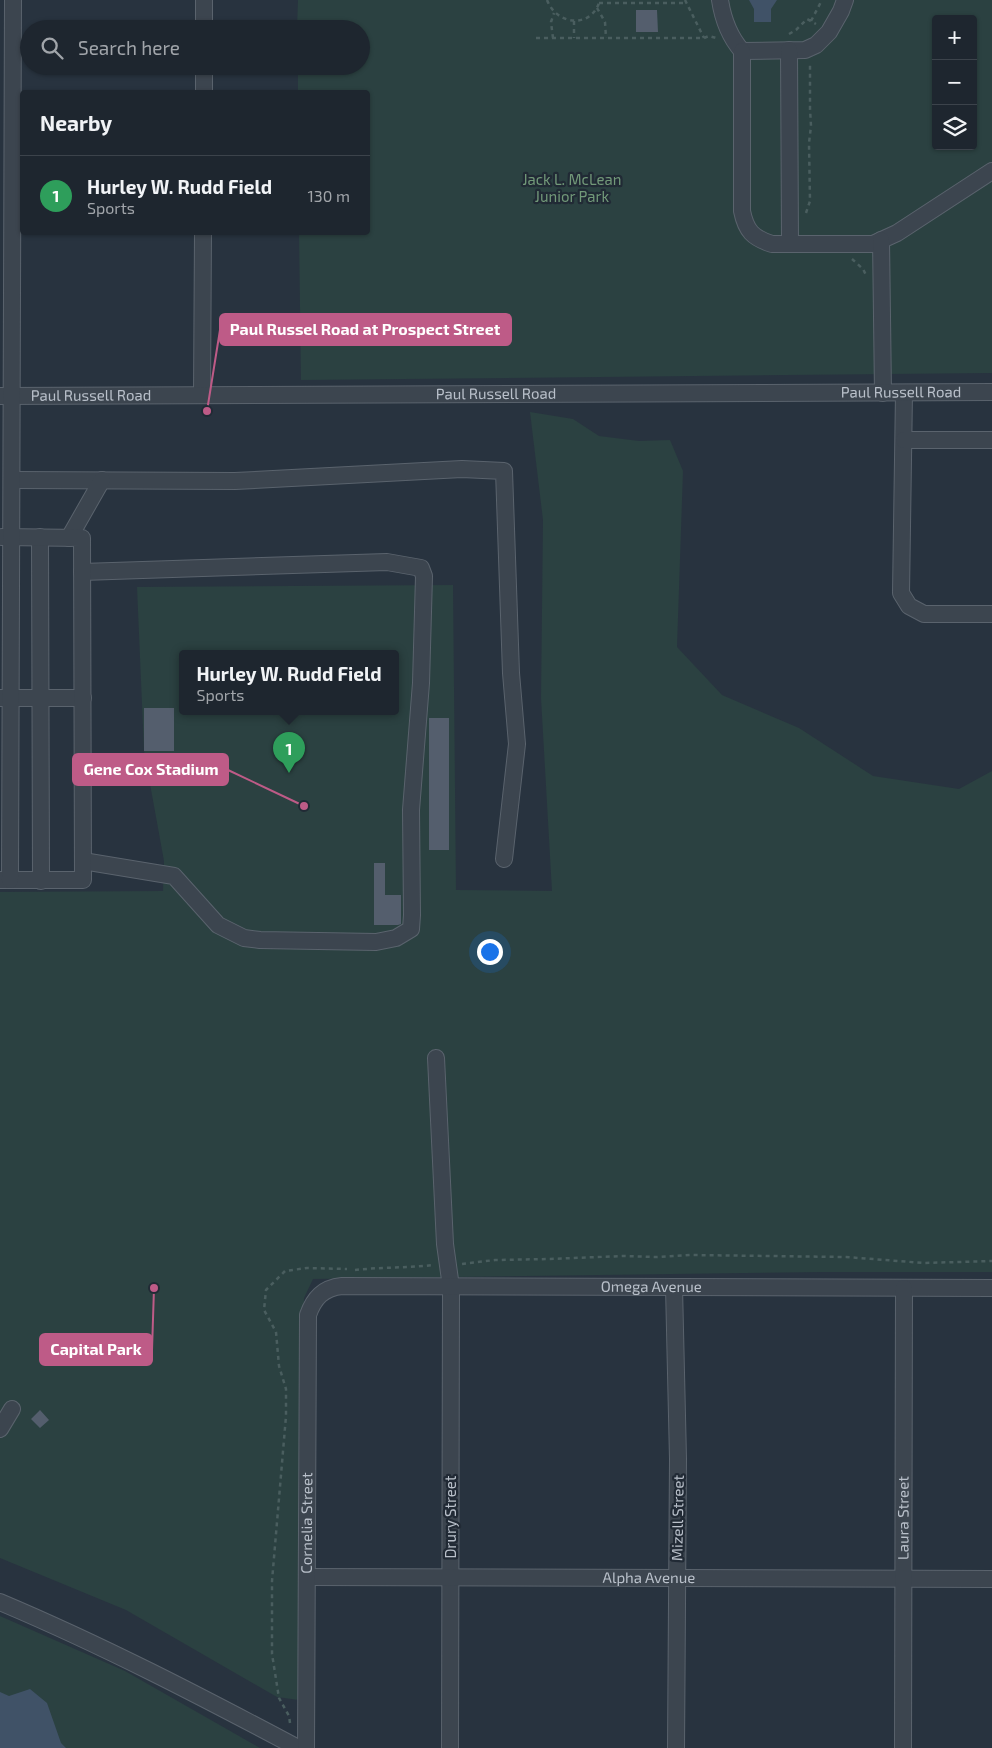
<!DOCTYPE html>
<meta charset="utf-8">
<style>
body{margin:0;font-family:"Exo 2",sans-serif;background:#2b323b;color:#f1f3f6}
.controls{position:absolute;right:15px;top:15px;display:grid;overflow:hidden;border-radius:5px;box-shadow:0 1px 4px #0004}
.controls button{width:45px;height:45px;display:grid;place-items:center;padding:0;border:0;border-bottom:1px solid #3c434b;background:#1e262f;color:#f1f3f6;font:25px sans-serif}
.you{position:absolute;left:489px;top:951px;width:18px;height:18px;margin:-12px;border:4px solid #fff;border-radius:50%;background:#1a73e8;box-shadow:0 0 0 8px #1a73e833}
.badge{display:grid;place-items:center;width:32px;height:32px;border-radius:50%;background:#98bef0;color:#fff;font-size:16px;font-weight:700}
.pin{position:absolute;translate:-50% -41px;filter:drop-shadow(0 1px 2px #0008)}
.pin::after{content:'';position:absolute;top:26px;width:18px;height:15px;background:inherit;clip-path:polygon(0 0,100% 0,50% 100%)}
.popup{position:absolute;left:179px;top:650px;width:220px;height:65px;box-sizing:border-box;display:grid;place-content:center;border-radius:5px;background:#1e262f;filter:drop-shadow(0 1px 4px #0005);font-size:16px;white-space:nowrap;color:#a1a5aa}
.popup b{font-size:19px;color:#f1f3f6}
.popup::after{content:'';position:absolute;left:50%;top:100%;margin-left:-10px;border:10px solid transparent;border-top-color:#1e262f}
.list{margin:0;padding:0;list-style:none}
h2{display:flex;justify-content:space-between;align-items:center;height:65px;margin:0;padding:0 20px;font-size:21px}
h2 small{font-size:16px;font-weight:400;color:#a1a5aa}
.list li{display:grid;grid-template-columns:32px 1fr auto;gap:15px;align-items:center;box-sizing:border-box;height:80px;padding:0 20px;border-top:1px solid #3c434b}
.list b{display:block;font-size:19px;white-space:nowrap}
.list p{margin:0;font-size:16px;white-space:nowrap;color:#a1a5aa}
.list em{font-size:16px;font-style:normal;color:#a1a5aa}
.icon{flex:none;width:28px;height:28px;fill:none;stroke:currentColor;stroke-width:2;stroke-linecap:round;stroke-linejoin:round}
.map{position:relative;flex:none;width:992px;height:1748px;overflow:hidden}
.search{position:absolute;background:#1e262f;box-shadow:0 1px 4px #0004;left:20px;top:20px;width:350px;height:55px;display:flex;align-items:center;gap:12px;box-sizing:border-box;padding:0 18px;border-radius:28px;color:#a1a5aa;font-size:19px}
.panel{position:absolute;background:#1e262f;box-shadow:0 1px 4px #0004;left:20px;top:90px;width:350px;height:145px;border-radius:5px}
.map>svg:first-child{display:block}
.green{fill:#2b4141;fill-rule:evenodd}
.water{fill:#405267}
.building{fill:#545e6d}
.lines{fill:none;stroke-linecap:round;stroke-linejoin:round}
.minor-casing{stroke:#5a636d;stroke-width:18}
.path{stroke:#4a5e5f;stroke-width:2.5;stroke-dasharray:4 4;stroke-linecap:butt}
.minor{stroke:#3c454f;stroke-width:16}
.labels{text-anchor:middle;stroke-width:4.5;stroke-linejoin:round;paint-order:stroke}
.park-label{font-size:15px;fill:#729979;stroke:#212a35}
.street-label{font-size:15px;fill:#b9c0ca;stroke:#212a35}
.leader{fill:none;stroke:#be5b87;stroke-width:2}
.callout-dot{fill:#be5b87;stroke:#212a35;stroke-width:2}
.callout{fill:#be5b87;stroke:#be5b87;stroke-width:2}
.callout-label{font-size:16px;text-anchor:middle;font-weight:bold;fill:#fff}
</style>
<div class="map">
<svg width="992" height="1748" viewBox="0 0 992 1748">
<rect width="100%" height="100%" fill="#28333f"/>
<path class="green" d="M298,0H992V373L301,380L299,233L368,232V92H298V66H361V29H297ZM936,19H973V146H936Z
M530,412L573,419L599,436L639,441L670,440L683,471L677,647L722,695L799,728L873,776L959,789L992,771V1272H824L313,1279L304,1298L299,1700L277,1697L126,1610L0,1558V892L163,891L164,861L144,751L137,587L453,585L456,890L552,891L541,698L543,520ZM183,654H395V712H183Z
M0,1616L125,1671L260,1748H0Z"/>
<path class="water" d="M749,0H777L771,9V22H754V9Z
M30,1689L47,1703L61,1743L66,1748H0V1692L9,1696Z"/>
<path class="building" d="M636,10H657L658,32H636Z
M144,708H174V751H144Z
M429,718H449V850H429Z
M374,863H385V895H401V924L398,925H374Z
M40,1410L49,1420L40,1428L31,1419Z"/>
<g class="lines">
<defs>
<g id="minor">
<path d="M720,0C723,20 729,36 742,51L805,50L816,45L829,32L841,11L845,0"/>
<path d="M204,29V0"/>
<path d="M789,50L790,244"/>
<path d="M742,51V211C746,231 753,238 772,244H873L897,233L992,171"/>
<path d="M204,92V66"/>
<path d="M881,240L883,393"/>
<path d="M904,393L901,593L909,606L924,614H992"/>
<path d="M202,395L203,232"/>
<path id="s1" d="M0,396L992,392"/>
<path d="M904,440H992"/>
<path d="M12,480L235,481L462,469L504,471L511,673L517,744L504,859"/>
<path d="M40,537L41,881"/>
<path d="M69,538L102,480"/>
<path d="M82,572L387,562L421,568L424,576L421,683L411,810L412,915L411,929L396,938L376,942L260,940L244,938L218,925L174,876L83,861"/>
<path d="M0,698H83"/>
<path d="M0,880H83L82,538L2,537"/>
<path d="M10,880L13,0"/>
<path d="M436,1058L445,1244L451,1287L450,1748"/>
<path d="M674,1287L678,1459L676,1748"/>
<path d="M0,1429L12,1409"/>
<path id="s2" d="M307,1577L992,1579"/>
<path d="M0,1602C102,1645 200,1696 298,1748"/>
<path id="s3" d="M306,1748L308,1315C314,1298 323,1288 342,1286L992,1288"/>
<path id="s4" d="M903,1748L904,1288"/>
</g>
</defs>
<use href="#minor" class="minor-casing"/>
<path class="path" d="M547,0C557,26 592,29 600,0
M685,0L704,38
M599,3H685
M597,8L605,22L606,38
M574,21V38
M811,21L822,0
M789,34L796,30L807,19L816,24
M536,38H704L709,36L716,38
M553,38L551,22L554,13
M806,213L810,201L809,143L811,126L810,109V64
M852,259L863,269L866,275
M462,1264L495,1260L550,1259L623,1256L657,1257L690,1255L846,1257L924,1263L992,1261
M355,1270C381,1267 408,1268 434,1265
M290,1723L289,1716L279,1698L272,1654V1581L286,1416V1389L279,1366L276,1332L264,1310L266,1290L285,1271L307,1268L347,1269"/>
<use href="#minor" class="minor"/>
</g>
<g class="labels">
<g class="park-label">
<text x="572" y="185">Jack L. McLean<tspan x="572" dy="17">Junior Park</tspan></text>
</g>
<g class="street-label">
<text dy="5" stroke="none"><textPath href="#s1" startOffset="901">Paul Russell Road</textPath></text>
<text dy="5" stroke="none"><textPath href="#s1" startOffset="496">Paul Russell Road</textPath></text>
<text dy="5" stroke="none"><textPath href="#s1" startOffset="91">Paul Russell Road</textPath></text>
<text dy="5" stroke="none"><textPath href="#s3" startOffset="790">Omega Avenue</textPath></text>
<text transform="translate(451 1517) rotate(-90)" y="5">Drury Street</text>
<text transform="translate(678 1518) rotate(-89)" y="5">Mizell Street</text>
<text dy="5" stroke="none"><textPath href="#s4" startOffset="230">Laura Street</textPath></text>
<text dy="5" stroke="none"><textPath href="#s3" startOffset="225">Cornelia Street</textPath></text>
<text dy="5" stroke="none"><textPath href="#s2" startOffset="342">Alpha Avenue</textPath></text>
</g>
</g>
<path class="leader" d="M207 411L220 330M304 806L228 770M154 1288L152 1350"/>
<g class="callout-dot">
<circle cx="207" cy="411" r="5"/>
<circle cx="304" cy="806" r="5"/>
<circle cx="154" cy="1288" r="5"/>
</g>
<g class="callout">
<rect x="220" y="314" width="291" height="31" rx="5"/>
<rect x="73" y="754" width="155" height="31" rx="5"/>
<rect x="40" y="1334" width="112" height="31" rx="5"/>
</g>
<g class="callout-label">
<text x="365" y="335">Paul Russel Road at Prospect Street</text>
<text x="151" y="775">Gene Cox Stadium</text>
<text x="96" y="1355">Capital Park</text>
</g>
</svg>
<div class="controls">
<button>+</button>
<button>−</button>
<button><svg class="icon" aria-label="layers" viewBox="0 0 24 24"><path d="M12 4l9 5-9 5-9-5zM3 14l9 5 9-5"/></svg></button>
</div>
<div class="you"></div>
<div class="pin badge" style="left:289px;top:773px;background:#2e9e5b">1</div>
<div class="popup"><b>Hurley W. Rudd Field</b>Sports</div>
<div class="search"><svg class="icon" aria-label="search" viewBox="0 0 24 24"><circle cx="10" cy="10" r="6"/><path d="M15 15l6 6"/></svg>Search here</div>
<section class="panel">
<h2>Nearby<small></small></h2>
<ul class="list">
<li><span class="badge" style="background:#2e9e5b">1</span><div><b>Hurley W. Rudd Field</b><p>Sports</p></div><em>130 m</em></li>
</ul>
</section>
</div>
